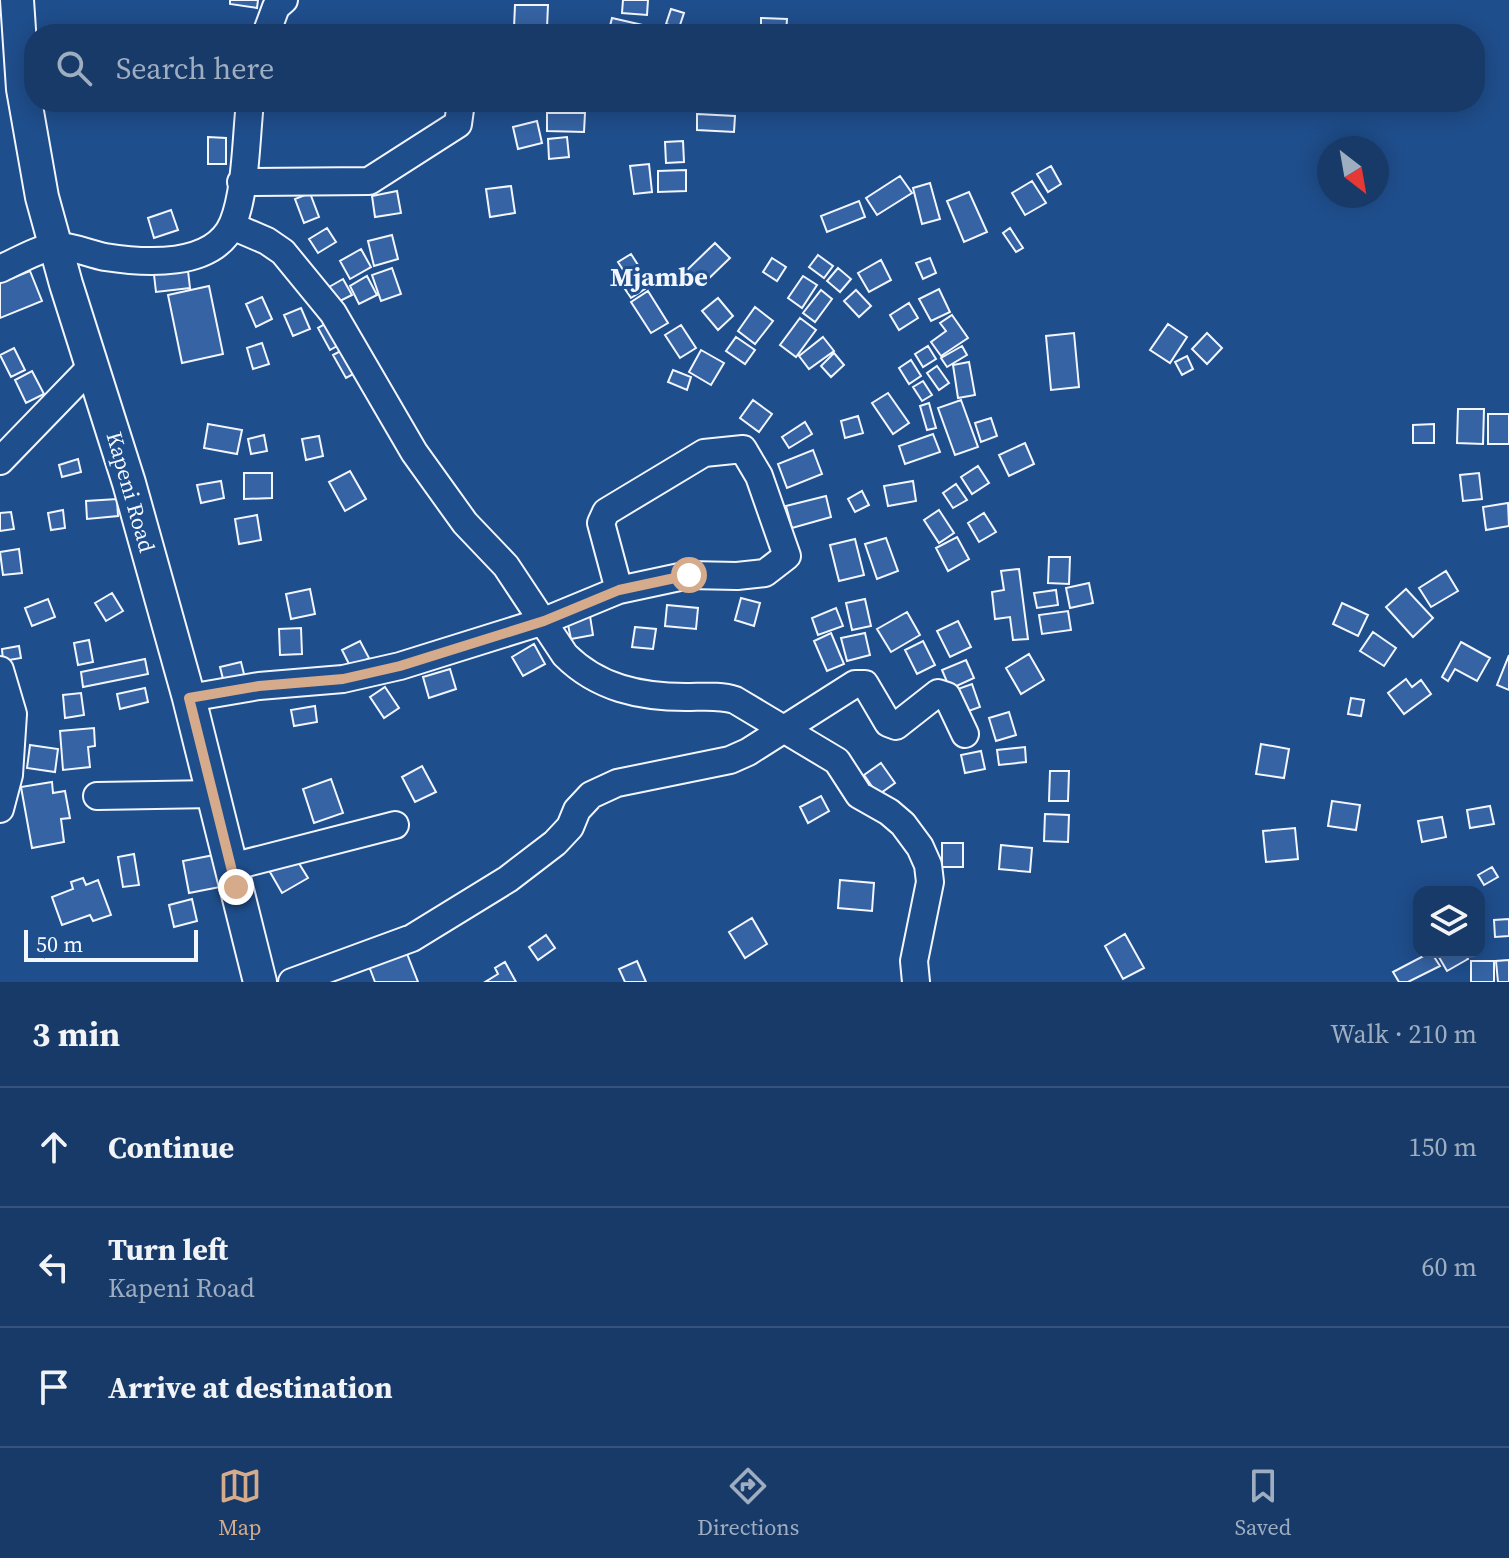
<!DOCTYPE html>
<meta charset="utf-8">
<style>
body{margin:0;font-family:"Source Serif 4",serif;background:#244571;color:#f1f3f6}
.controls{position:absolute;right:24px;bottom:24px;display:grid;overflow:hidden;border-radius:16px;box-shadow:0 4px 20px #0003}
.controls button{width:72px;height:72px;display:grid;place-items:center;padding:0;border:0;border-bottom:2px solid #36547d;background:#173a69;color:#f1f3f6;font:40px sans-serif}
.compass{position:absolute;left:1317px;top:136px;width:72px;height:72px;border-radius:50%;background:#173a69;box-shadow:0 4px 20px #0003;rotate:149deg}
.scale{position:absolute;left:24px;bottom:20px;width:174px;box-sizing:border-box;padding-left:8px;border:4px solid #f2f6ff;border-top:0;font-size:22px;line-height:28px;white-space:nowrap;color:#f2f6ff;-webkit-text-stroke:6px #1f4e8c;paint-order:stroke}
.stop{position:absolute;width:24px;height:24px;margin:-18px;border:6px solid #d6ab8b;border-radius:50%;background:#fff}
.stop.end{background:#d6ab8b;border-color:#fff;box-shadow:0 2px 8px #0008}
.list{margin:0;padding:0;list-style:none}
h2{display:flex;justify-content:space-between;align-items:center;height:104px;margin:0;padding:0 32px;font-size:34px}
h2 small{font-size:26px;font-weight:400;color:#9eadc0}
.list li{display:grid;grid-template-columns:52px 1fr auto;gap:24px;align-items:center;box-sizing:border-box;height:120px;padding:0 32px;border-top:2px solid #36547d}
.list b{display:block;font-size:30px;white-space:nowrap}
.list p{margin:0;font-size:26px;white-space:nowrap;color:#9eadc0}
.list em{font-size:26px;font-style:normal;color:#9eadc0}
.icon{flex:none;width:44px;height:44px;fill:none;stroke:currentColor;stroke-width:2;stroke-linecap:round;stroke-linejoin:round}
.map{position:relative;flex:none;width:1509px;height:982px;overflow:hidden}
.search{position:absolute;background:#173a69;box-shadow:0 4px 20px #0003;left:24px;right:24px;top:24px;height:88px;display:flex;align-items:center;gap:20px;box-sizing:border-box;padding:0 28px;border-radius:32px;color:#9eadc0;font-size:30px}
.sheet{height:464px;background:#173a69}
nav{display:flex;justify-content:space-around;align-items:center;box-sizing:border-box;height:112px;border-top:2px solid #36547d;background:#173a69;font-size:22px;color:#9eadc0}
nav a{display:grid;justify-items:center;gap:4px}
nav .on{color:#d6ab8b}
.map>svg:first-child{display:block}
.building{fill:#3563a3;stroke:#f2f6ff;stroke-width:2}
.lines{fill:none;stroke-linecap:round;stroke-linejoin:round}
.minor-casing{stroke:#f2f6ff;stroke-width:30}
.major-casing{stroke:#f2f6ff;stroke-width:36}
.minor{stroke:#1f4e8c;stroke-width:26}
.major{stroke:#1f4e8c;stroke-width:32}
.route{stroke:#d6ab8b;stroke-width:10}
.labels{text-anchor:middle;stroke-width:6;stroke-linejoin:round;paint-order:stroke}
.street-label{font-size:22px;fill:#f2f6ff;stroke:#1f4e8c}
.quarter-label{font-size:26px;font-weight:bold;fill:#f2f6ff;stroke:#1f4e8c}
</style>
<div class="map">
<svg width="1509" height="982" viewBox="0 0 1509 982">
<rect width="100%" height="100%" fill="#1f4e8c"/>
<path class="building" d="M230,0H258L257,8L230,4Z
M623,0H648L647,15L622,13Z
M515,5H548L547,28H514Z
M671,9L684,13L679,28L666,24Z
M612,18L647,26L644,34H608Z
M761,18L787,19L786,34H761Z
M547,113H585L584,132L547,131Z
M697,114L735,116L734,132L697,130Z
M537,121L542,143L518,149L513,127Z
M208,137L226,138V164H208Z
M567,137L569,157L549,159L548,139Z
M683,141L684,162L666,163L665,142Z
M649,164L652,192L634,194L630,166Z
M1051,166L1061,184L1048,192L1037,174Z
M686,170V191L658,192V171Z
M900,176L912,193L877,215L866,198Z
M1032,181L1046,203L1025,215L1012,193Z
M930,183L940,219L922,224L913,188Z
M511,186L515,213L490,217L486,189Z
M397,191L401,213L375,217L372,196Z
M969,192L987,232L964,242L947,201Z
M310,193L319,217L304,223L295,199Z
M859,201L865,217L827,232L821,216Z
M171,210L178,230L154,238L148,218Z
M327,228L336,242L318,253L309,239Z
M1010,228L1023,248L1016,252L1003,233Z
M392,235L398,259L374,266L368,241Z
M715,243L730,258L701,286L686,271Z
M361,249L371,267L350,279L340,261Z
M631,254L638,265L625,273L618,262Z
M818,255L833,266L824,278L809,267Z
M772,258L786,267L777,281L763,272Z
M930,258L936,273L923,279L916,263Z
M881,260L891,280L869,292L858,273Z
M187,262L190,288L156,292L153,266Z
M392,268L401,294L381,301L372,275Z
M838,268L851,279L840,292L827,281Z
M30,271L42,301L0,318V283Z
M635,274L645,289L631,298L621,283Z
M367,276L377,295L359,304L350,286Z
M803,276L817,285L802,308L788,298Z
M343,279L352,295L338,302L329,287Z
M209,286L223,354L182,363L168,295Z
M939,289L950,312L931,321L919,299Z
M821,290L832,299L815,322L803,313Z
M856,290L871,306L859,317L844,301Z
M648,291L668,323L651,333L631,302Z
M262,297L272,319L256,327L246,304Z
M718,298L733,316L718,330L702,311Z
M909,303L918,318L899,330L890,315Z
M755,307L773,321L755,344L738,331Z
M301,308L310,329L293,336L284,315Z
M952,315L968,338L941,356L931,342L946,331L940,323Z
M800,318L816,330L796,357L780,345Z
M334,319L346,341L330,350L318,328Z
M1168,324L1187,337L1170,363L1150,350Z
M681,325L696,348L680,358L665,335Z
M1074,333L1079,387L1051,390L1046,336Z
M1207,333L1222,348L1207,364L1192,349Z
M736,337L755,350L745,364L726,351Z
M823,337L834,351L809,369L799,356Z
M262,343L269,364L253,369L247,348Z
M928,346L936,359L923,367L915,354Z
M962,346L967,355L947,367L941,358Z
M14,348L25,370L11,377L0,355Z
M346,348L359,371L346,378L333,355Z
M701,350L724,363L711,385L689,372Z
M834,353L844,365L831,377L821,366Z
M1187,356L1193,369L1182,375L1175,362Z
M911,360L921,376L909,384L899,368Z
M969,362L975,395L958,398L953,365Z
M937,366L949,383L939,390L927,373Z
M673,370L691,377L687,390L668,382Z
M32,371L44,394L26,403L15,380Z
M923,381L932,395L922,401L913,387Z
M888,393L909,423L893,434L872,403Z
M753,400L772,414L759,432L740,418Z
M961,400L978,447L955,455L938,408Z
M929,403L936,428L927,430L920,406Z
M1458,409H1484L1483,444L1457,443Z
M1488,414H1509V444H1488Z
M858,416L863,433L845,438L841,421Z
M991,418L997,436L981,442L975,423Z
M805,422L812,434L789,448L782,437Z
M208,424L242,430L237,454L204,448Z
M1434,424V443H1413V425Z
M933,434L940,452L905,464L899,446Z
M264,435L267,451L251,454L248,439Z
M319,436L323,456L306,460L302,439Z
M1025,443L1034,464L1009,476L999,455Z
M813,450L822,474L787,488L778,464Z
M78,459L81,472L62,477L59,465Z
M978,466L989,483L972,494L961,477Z
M350,471L366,499L345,511L329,482Z
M244,473H272V498L244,499Z
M1479,473L1482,499L1463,501L1460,475Z
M221,481L224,498L201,503L197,485Z
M913,481L916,501L888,506L884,486Z
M956,484L967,500L953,508L943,493Z
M862,491L869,505L855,512L848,499Z
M826,496L831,517L792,528L786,506Z
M117,499L118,516L87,519L86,501Z
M1508,503L1509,526L1486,530L1483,507Z
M63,510L65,528L51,530L48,513Z
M939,510L954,533L939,543L924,520Z
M11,512L14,529L0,531V513Z
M984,513L996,532L979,542L968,523Z
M257,515L261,540L239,544L235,519Z
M957,537L969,559L948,571L936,548Z
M886,538L898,571L877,579L865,544Z
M855,539L864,575L839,581L830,545Z
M19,549L22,573L3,575L0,552Z
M1049,557H1070L1069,584L1048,583Z
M1019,569L1028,639L1013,640L1010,617L995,619L992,592L1004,590L1001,571Z
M1446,571L1458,591L1431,607L1419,588Z
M1089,583L1093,603L1070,608L1066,588Z
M310,589L315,614L291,619L286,594Z
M1406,589L1433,618L1413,637L1386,607Z
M1056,590L1058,605L1037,608L1034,593Z
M112,593L123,611L106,621L95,603Z
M741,598L760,603L754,626L735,620Z
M48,599L55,617L32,626L25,608Z
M865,599L871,626L852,630L846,603Z
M1342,603L1368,615L1358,636L1333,624Z
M667,605L698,608L696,629L665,626Z
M836,608L843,626L818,635L812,618Z
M1068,611L1071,630L1042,634L1039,615Z
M907,612L920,635L891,652L877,629Z
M590,616L593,635L571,639L567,620Z
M958,621L971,647L950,657L937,631Z
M635,627L656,629L653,649L632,647Z
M301,628L302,654L280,655L279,629Z
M1373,632L1396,648L1384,666L1360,651Z
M831,633L844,664L827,671L814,641Z
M865,633L870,655L847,661L841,638Z
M89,640L93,662L78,665L74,643Z
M360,641L369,658L351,668L342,650Z
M923,641L935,665L917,674L905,650Z
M1461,642L1490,658L1477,681L1455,669L1448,681L1442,677Z
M534,644L545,664L523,676L512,657Z
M19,646L21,658L3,661L2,649Z
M1029,654L1044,680L1021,694L1006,668Z
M1509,655V690L1497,685Z
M145,659L148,674L83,687L81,672Z
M966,660L974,678L950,689L942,670Z
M241,662L245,678L224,683L220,667Z
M450,669L456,689L429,698L423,677Z
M1406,679L1412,687L1421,680L1431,694L1404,714L1388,693Z
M972,684L980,707L963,713L955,690Z
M385,687L399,708L384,718L370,697Z
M145,688L148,702L120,709L117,694Z
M81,693L84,715L65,718L63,695Z
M1351,698L1364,700L1361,716L1348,714Z
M315,706L317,722L294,726L291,710Z
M1009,712L1016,735L996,741L989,718Z
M94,728L95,746L88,747L90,767L63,770L60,731Z
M1261,744L1289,749L1284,778L1256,774Z
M30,745L58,749L55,772L27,768Z
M1025,747L1026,762L999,765L997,750Z
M981,751L985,769L965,773L961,755Z
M881,763L895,783L878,795L864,775Z
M422,766L436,792L415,802L402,777Z
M1050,771H1069L1068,801H1049Z
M331,779L343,813L314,823L303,789Z
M52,782L53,793L65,791L70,818L61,819L64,842L32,848L21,787Z
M821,796L829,811L808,823L800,807Z
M1332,801L1360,805L1356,830L1328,826Z
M1490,806L1494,824L1470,828L1467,810Z
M1045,814L1069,815L1068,842L1044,841Z
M1442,817L1446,837L1422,842L1418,821Z
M1295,828L1298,859L1266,862L1263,831Z
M942,843H963V867H942Z
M1001,845L1032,848L1030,872L999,869Z
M134,854L139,885L123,887L118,857Z
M214,855L220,887L189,893L183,861Z
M295,857L308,878L282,893L270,872Z
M1492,867L1498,877L1484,885L1478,875Z
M83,878L86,885L98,880L111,915L93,921L90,915L62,925L52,897L73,889L71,882Z
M840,880L874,883L872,911L838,908Z
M192,899L197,921L174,927L169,905Z
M752,918L767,944L745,958L729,932Z
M1509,919V936L1495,937L1494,920Z
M1125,934L1144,968L1123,979L1105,946Z
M546,935L555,948L538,960L529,947Z
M404,946L418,982H375L367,961Z
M1431,952L1440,966L1408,982H1399L1393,972Z
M1436,952H1464L1468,959L1447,971Z
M1509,960V982H1498L1496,961Z
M637,961L646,982H625L619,969Z
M1471,961H1494V982H1471Z
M505,962L516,982H485L498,974L495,968Z"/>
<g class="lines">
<defs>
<path id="minor" d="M266,34L276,7L284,0
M241,182L369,181L458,124L461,102
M232,226L267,241L283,252L333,313L414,452L465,523L506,566L565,655C598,688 640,697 686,697C702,697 720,695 735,700L837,761L859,795L889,812L903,824L920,847L928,865L930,882L914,961L916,982
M0,269C13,263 44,246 57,246C72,246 90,254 105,257C143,263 214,269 233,223C246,191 246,138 250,102
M0,461L93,365
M0,670L13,714L9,775L0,809
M189,698L259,686L343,679L400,666L544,621L619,590L689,575L737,576L765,573L787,556L759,476L743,449L704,453L606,512L601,523L619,590
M97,796L214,794
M231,867L395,825
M292,982L412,938L508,879L555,843L570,827L577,810L591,795L617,783L730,760L748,752L855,684H865L888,723L896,726L938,693L947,696L965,734"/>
<path id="major" d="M17,0L23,89L42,197L66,284L129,483L189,698L260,982"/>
</defs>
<use href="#minor" class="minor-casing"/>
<use href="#major" class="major-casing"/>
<use href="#minor" class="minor"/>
<use href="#major" class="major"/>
</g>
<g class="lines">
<path class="route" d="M236,887L189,698L259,686L343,679L400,666L544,621L619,590L689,575"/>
</g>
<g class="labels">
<g class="street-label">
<text transform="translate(131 492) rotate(74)" y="8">Kapeni Road</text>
</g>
<g class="quarter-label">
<text x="659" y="286">Mjambe</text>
</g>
</g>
</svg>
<div class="controls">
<button><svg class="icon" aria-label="layers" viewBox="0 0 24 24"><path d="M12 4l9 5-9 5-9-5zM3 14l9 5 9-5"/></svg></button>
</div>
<svg class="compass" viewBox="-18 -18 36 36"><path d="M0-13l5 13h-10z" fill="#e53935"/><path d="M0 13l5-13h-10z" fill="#9eadc0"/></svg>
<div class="scale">50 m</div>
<div class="stop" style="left:689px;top:575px"></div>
<div class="stop end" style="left:236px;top:887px"></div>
<div class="search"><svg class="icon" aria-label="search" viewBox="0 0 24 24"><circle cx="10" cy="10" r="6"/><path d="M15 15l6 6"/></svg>Search here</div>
</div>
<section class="sheet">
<h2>3 min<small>Walk · 210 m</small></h2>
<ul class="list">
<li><svg class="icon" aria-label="ahead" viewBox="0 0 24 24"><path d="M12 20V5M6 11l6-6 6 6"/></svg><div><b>Continue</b></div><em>150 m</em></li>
<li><svg class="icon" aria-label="left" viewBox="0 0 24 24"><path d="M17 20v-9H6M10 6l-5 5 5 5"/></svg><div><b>Turn left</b><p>Kapeni Road</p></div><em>60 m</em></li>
<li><svg class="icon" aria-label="arrive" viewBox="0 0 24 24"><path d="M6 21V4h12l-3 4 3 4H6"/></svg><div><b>Arrive at destination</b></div></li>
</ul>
</section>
<nav>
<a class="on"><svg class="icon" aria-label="map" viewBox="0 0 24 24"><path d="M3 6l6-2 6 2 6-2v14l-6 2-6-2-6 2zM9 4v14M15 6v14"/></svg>Map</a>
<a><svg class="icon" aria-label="directions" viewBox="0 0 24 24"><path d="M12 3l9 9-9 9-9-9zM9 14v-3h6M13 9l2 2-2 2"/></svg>Directions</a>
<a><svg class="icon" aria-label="saved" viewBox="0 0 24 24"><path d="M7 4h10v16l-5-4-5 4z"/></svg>Saved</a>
</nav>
